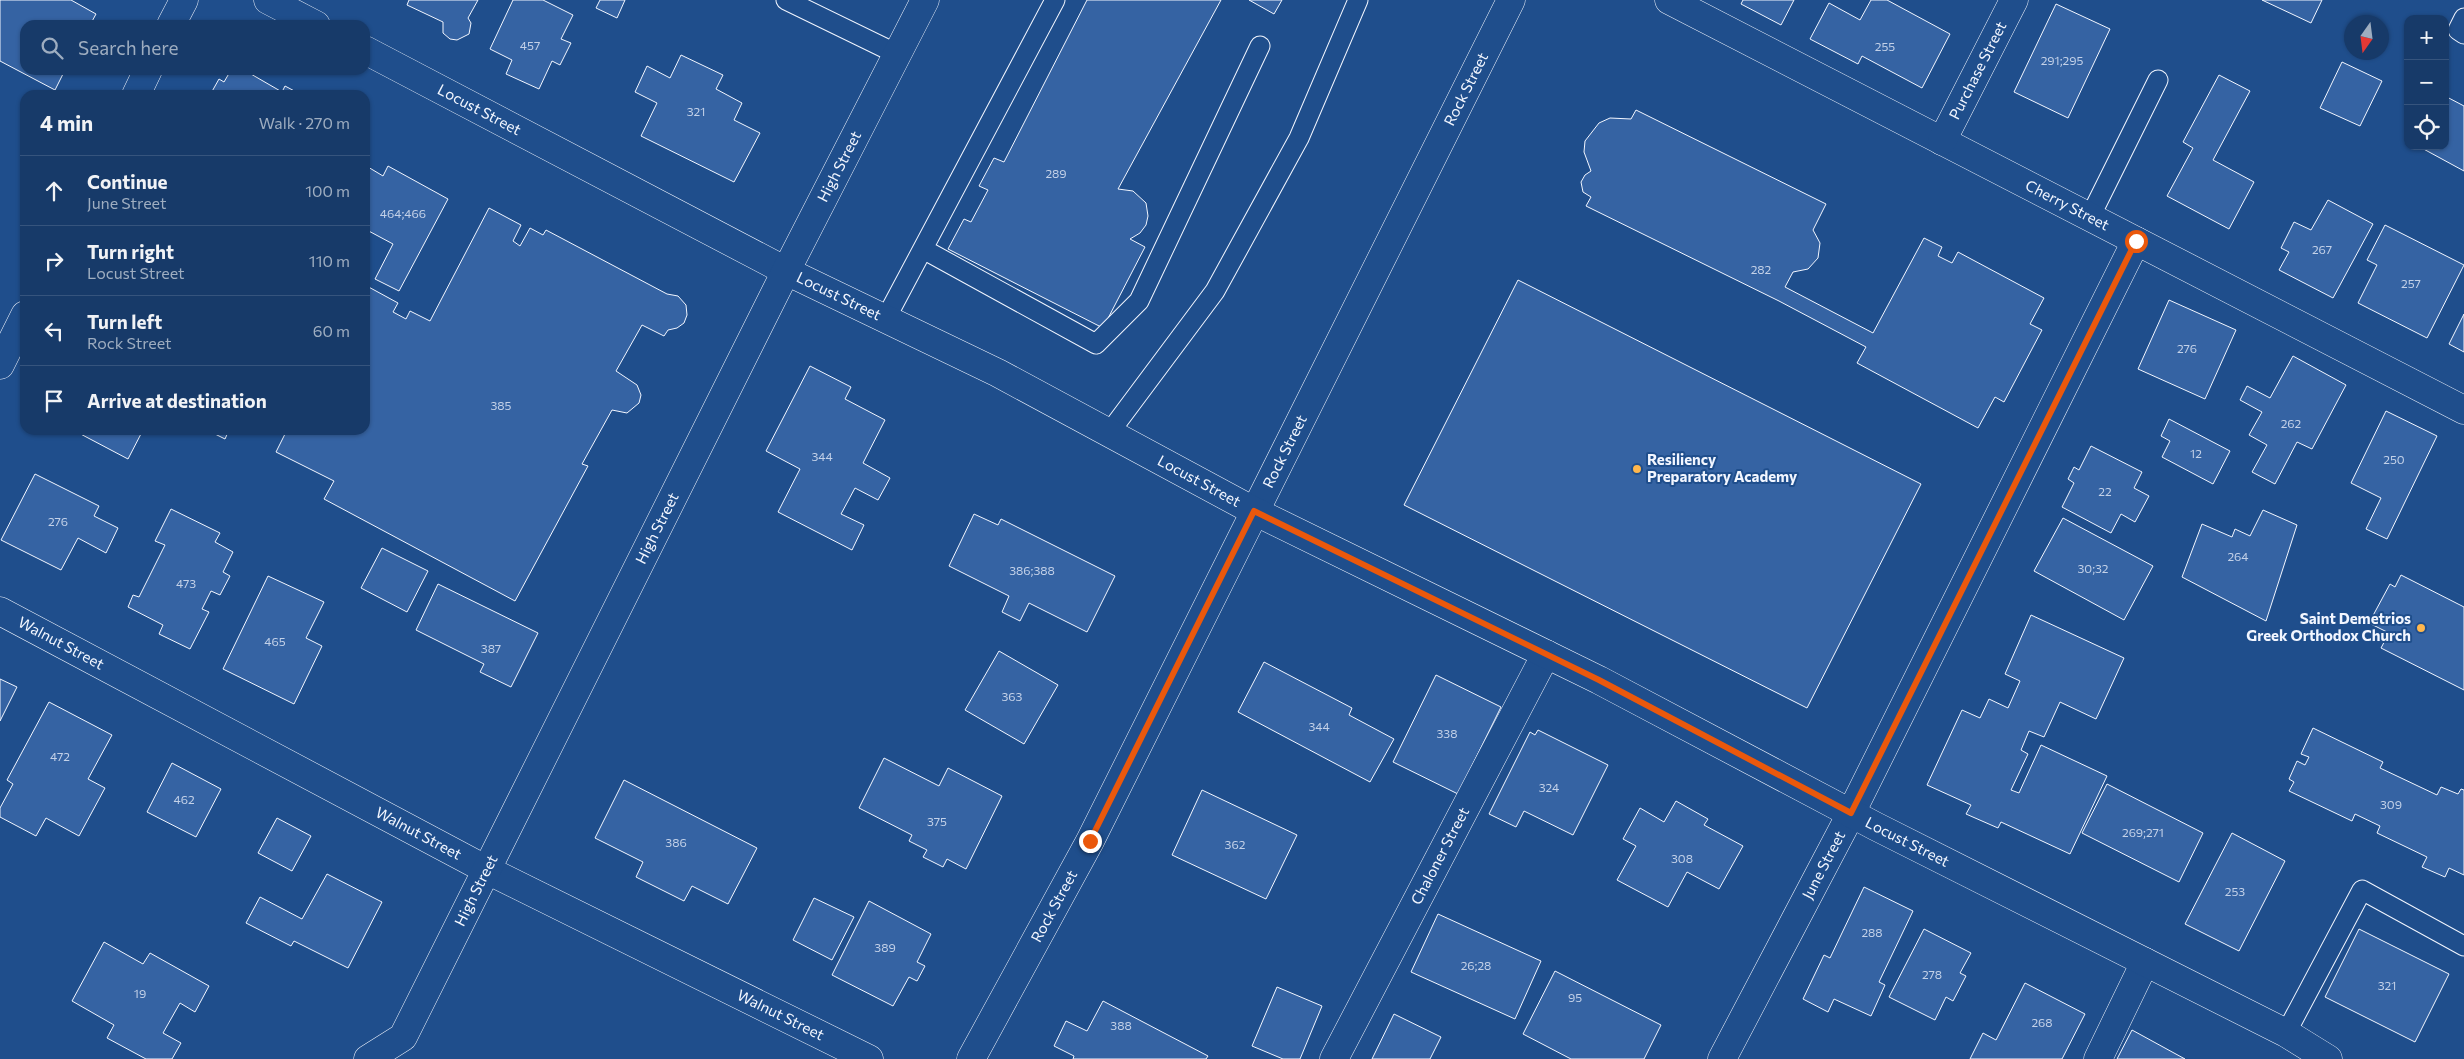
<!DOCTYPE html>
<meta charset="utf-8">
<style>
body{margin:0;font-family:Commissioner,sans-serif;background:#244571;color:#f1f3f6}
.controls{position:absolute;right:15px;top:15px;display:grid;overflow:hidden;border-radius:10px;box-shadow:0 1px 4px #0004}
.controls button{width:45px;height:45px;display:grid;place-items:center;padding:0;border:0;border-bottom:1px solid #36547d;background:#173a69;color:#f1f3f6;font:25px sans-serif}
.compass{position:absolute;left:2344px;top:15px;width:45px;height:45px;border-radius:50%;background:#173a69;box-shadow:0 1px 4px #0004;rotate:194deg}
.stop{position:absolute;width:15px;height:15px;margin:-11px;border:4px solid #ea580c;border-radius:50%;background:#fff}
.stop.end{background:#ea580c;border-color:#fff;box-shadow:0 1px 5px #0008}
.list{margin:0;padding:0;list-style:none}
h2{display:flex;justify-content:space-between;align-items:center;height:65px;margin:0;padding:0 20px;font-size:21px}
h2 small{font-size:16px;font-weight:400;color:#9eadc0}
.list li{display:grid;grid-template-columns:32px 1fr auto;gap:15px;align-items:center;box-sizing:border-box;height:70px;padding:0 20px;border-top:1px solid #36547d}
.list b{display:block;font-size:19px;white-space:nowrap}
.list p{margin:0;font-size:16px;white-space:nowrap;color:#9eadc0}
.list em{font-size:16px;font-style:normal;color:#9eadc0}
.icon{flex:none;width:28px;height:28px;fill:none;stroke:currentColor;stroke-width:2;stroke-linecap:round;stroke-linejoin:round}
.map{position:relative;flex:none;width:2464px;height:1059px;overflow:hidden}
.search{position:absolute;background:#173a69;box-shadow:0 1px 4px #0004;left:20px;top:20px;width:350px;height:55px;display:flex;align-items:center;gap:12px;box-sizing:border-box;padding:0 18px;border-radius:15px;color:#9eadc0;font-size:19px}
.panel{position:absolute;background:#173a69;box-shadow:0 1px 4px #0004;left:20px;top:90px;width:350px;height:345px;border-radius:15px}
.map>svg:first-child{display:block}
.building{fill:#3563a3;stroke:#f2f6ff}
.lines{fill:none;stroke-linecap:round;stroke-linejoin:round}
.service-casing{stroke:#f2f6ff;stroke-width:21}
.minor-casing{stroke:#f2f6ff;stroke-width:29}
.tertiary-casing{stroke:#f2f6ff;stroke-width:29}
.service{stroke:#1f4e8c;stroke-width:19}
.minor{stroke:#1f4e8c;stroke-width:28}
.tertiary{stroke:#1f4e8c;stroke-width:28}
.route{stroke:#ea580c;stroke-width:6}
.poi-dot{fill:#ffb74d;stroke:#1f4e8c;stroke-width:2}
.labels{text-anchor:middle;stroke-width:4;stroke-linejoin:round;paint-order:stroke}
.number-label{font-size:12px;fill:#c3d1e8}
.street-label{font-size:15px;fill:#f2f6ff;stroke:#1f4e8c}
.poi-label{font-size:15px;font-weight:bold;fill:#f2f6ff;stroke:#1f4e8c;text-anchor:start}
</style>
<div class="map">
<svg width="2464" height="1059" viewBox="0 0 2464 1059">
<rect width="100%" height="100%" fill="#1f4e8c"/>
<path class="building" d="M0,0H71L96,14L90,25H25V70H65L55,90L0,61Z
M409,0H478L468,18L471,23L469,34L457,40L450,39L443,33V22L407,5Z
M513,0H543L573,15L561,39L571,43L560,65L552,61L539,89L506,74L512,60L490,49Z
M600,0H625L617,18L596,8Z
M1087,0H1221L1118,189L1133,191L1146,203L1148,216L1146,225L1140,233L1130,239L1145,247L1103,328L948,249L964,219L971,222L988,190L979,186L994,158L1004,162Z
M1249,0H1282L1274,14Z
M1743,0H1794L1781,25L1741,4Z
M1871,0H1887L1950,34L1922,88L1862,56L1858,64L1810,39L1829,3L1860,20Z
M2262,0H2322L2311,23Z
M2056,4L2110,29L2068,118L2014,92Z
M681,55L723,75L716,89L742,103L734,120L760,133L734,182L641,136L657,103L635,92L647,66L670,78Z
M2342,62L2382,81L2360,126L2320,108Z
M231,70H244L282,92L285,86L302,95H210L219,79L224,82Z
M2219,75L2250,91L2213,160L2254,182L2229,229L2167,196L2193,148L2183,142Z
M2445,96L2464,106V171L2418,146H2445Z
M1636,110L1826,204L1813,230L1820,243L1818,258L1808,269L1793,272L1785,287L1873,333L1924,238L1942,247L1938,256L1952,263L1958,252L2044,298L2030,324L2042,330L2004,402L1995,397L1978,428L1857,363L1866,347L1779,301L1586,206L1591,197L1583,192L1581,182L1585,175L1591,171L1584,152L1585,141L1599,123L1610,118L1631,119Z
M388,166L448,199L399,291L375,279L393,244L365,229V172L368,167L383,176Z
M2328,200L2373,224L2333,298L2279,270L2289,252L2281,248L2294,222L2311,230Z
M489,208L521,225L513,241L520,246L530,228L543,235L546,230L667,294L678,296L686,305L687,315L684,323L677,328L668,330L664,336L642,325L616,371L637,385L641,395L639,403L627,413L612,410L582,464L588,466L515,601L324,499L334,481L276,452L287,430H365V285L398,303L393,312L406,319L410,311L430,321Z
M2385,225L2464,265L2427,338L2358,303L2377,265L2367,260Z
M1518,280L1921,484L1807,708L1404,505Z
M2169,300L2236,330L2205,399L2138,369Z
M2464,314V352L2449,344Z
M2293,356L2346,385L2312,449L2297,442L2275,484L2252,472L2267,445L2249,435L2262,412L2240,400L2247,386L2270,398Z
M810,366L851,387L845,399L885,420L863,463L890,478L878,500L855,488L841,514L864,525L852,550L778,512L800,469L766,451Z
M2386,411L2437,436L2387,539L2366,529L2381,498L2351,483Z
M2169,419L2230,451L2213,484L2162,457L2170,441L2161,436Z
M73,430H143L128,459Z
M207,430H229L225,439Z
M2091,446L2142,472L2134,488L2149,496L2135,522L2121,514L2111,533L2062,507L2074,483L2068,479L2074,467L2079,470Z
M35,474L99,506L94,516L118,528L106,553L78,538L61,570L1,540Z
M171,509L220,533L215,542L233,552L223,572L230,576L220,595L211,591L202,609L209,612L190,649L159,634L163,625L128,607L133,595L139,597L165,545L155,541Z
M2263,510L2297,525L2266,621L2182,577L2202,524L2232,537L2235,529L2250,536Z
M974,514L998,525L1001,519L1115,576L1087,632L1029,603L1020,621L1002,612L1009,596L949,566Z
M2063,518L2153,566L2124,620L2034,571Z
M382,548L428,571L407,612L361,588Z
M2401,575L2464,607V690L2381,648L2389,633L2369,623L2390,584L2395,587Z
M268,576L324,602L306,638L322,646L294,704L223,669Z
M438,584L538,633L511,687L480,672L484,664L416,630Z
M2031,615L2124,658L2096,719L2060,702L2044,737L2029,731L2021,750L2028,754L2011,790L2019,793L2041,745L2107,776L2070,854L2001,822L1998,828L1966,814L1971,805L1927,785L1962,710L1980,718L1989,699L2008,708L2020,681L2005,674Z
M999,651L1058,685L1024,744L965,710Z
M1264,662L1352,708L1349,715L1394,739L1370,782L1238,712Z
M1436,675L1501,707L1458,794L1393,762Z
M0,679L17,687L0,721Z
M49,702L112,735L88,779L105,788L79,836L46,818L36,836L0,817V808L13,784L7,780Z
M2313,728L2383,762L2380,768L2437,795L2441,787L2458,794L2461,789L2464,790V875L2449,868L2445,877L2422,867L2427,857L2377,833L2380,826L2355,814L2352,821L2289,791L2294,782L2289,779L2297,761L2305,765L2309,757L2301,754Z
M1538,730L1608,765L1573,835L1524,811L1516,827L1489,814L1530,732L1535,735Z
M884,758L939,786L948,768L1002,796L966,869L947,859L943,867L923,857L927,850L909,841L912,835L859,808Z
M172,763L221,789L196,837L147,812Z
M624,780L757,848L728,904L692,886L684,901L636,877L643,862L595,838Z
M2107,784L2203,833L2179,882L2082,833Z
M1202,790L1297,835L1266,899L1172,855Z
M1676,801L1708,819L1704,825L1743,846L1719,889L1687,872L1668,907L1617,880L1636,846L1623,839L1640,808L1664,822Z
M277,818L311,836L292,871L258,853Z
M2232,833L2285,861L2239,951L2185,924Z
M327,874L382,902L348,968L294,941L291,946L246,923L260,897L302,919Z
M1864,887L1913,911L1879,982L1885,985L1871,1016L1834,999L1828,1012L1803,999L1824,955L1830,958Z
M814,898L854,917L832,960L793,940Z
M869,901L931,934L917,962L925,966L917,981L909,977L893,1006L832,975Z
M1438,914L1541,961L1515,1019L1411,972Z
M1924,929L1971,953L1960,973L1966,976L1953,1001L1946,997L1935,1020L1889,997Z
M2359,929L2449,974L2415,1042L2325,997Z
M104,942L143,964L150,953L209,986L195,1012L180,1003L163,1033L181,1043L172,1059H146L107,1038L114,1025L72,1001Z
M1555,971L1661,1025L1644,1059H1571L1523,1034Z
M2025,983L2085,1014L2062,1059H1970L1983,1033L1996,1040Z
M1277,987L1322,1006L1300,1059H1283L1252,1046Z
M1103,1001L1208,1056L1206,1059H1073L1074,1056L1054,1046L1066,1021L1087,1031Z
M1394,1014L1441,1037L1430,1059H1372Z
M2132,1030L2185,1059H2117Z"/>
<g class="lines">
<defs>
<path id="service" d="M786,0L897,54
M2464,18L2458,30L2464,34
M2090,217L2158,80
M923,249L1096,344L1139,301L1260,46
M885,320L1055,0
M1109,433L1215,291L1299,138L1358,0
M2286,1033L2362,890L2464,946"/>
<g id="minor">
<path id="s1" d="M1669,0L2464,410"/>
<path d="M171,25L184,0"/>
<path d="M136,95L148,70"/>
<path id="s2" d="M1942,141L2014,0"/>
<path d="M0,365L25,315"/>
<path id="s3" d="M0,611L487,870L869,1059"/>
<path id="s4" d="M971,1059L1090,841L1511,0"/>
<path id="s5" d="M1334,1059L1546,654"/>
<path id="s6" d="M1722,1059L1844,827L2136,241"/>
<path d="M2098,1059L2145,962"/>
</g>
<g id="tertiary">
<path d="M268,0L316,25"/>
<path id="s7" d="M365,50L786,271L998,373L1254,511L1599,680L1875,826L2286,1033L2328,1059"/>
<path id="s8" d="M368,1059L403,1037L786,271L925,0"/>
</g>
</defs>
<use href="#service" class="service-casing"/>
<use href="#minor" class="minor-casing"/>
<use href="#tertiary" class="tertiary-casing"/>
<use href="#service" class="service"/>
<use href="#minor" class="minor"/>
<use href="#tertiary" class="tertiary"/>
</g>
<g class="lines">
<path class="route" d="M1090,841L1254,511L1599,680L1851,813L2136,241"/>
</g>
<g class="poi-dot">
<circle cx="1637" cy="469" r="5"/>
<circle cx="2421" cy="628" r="5"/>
</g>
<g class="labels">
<g class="number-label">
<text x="530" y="50">457</text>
<text x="1885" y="51">255</text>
<text x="2062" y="65">291;295</text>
<text x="696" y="116">321</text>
<text x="1056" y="178">289</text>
<text x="403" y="218">464;466</text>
<text x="2322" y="254">267</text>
<text x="1761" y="274">282</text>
<text x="2411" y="288">257</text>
<text x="2187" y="353">276</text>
<text x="501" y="410">385</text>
<text x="2291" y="428">262</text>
<text x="2196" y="458">12</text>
<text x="822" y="461">344</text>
<text x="2394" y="464">250</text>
<text x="2105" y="496">22</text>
<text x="58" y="526">276</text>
<text x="2238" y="561">264</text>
<text x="2093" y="573">30;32</text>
<text x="1032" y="575">386;388</text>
<text x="186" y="588">473</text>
<text x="275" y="646">465</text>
<text x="491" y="653">387</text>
<text x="1012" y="701">363</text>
<text x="1319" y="731">344</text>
<text x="1447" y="738">338</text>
<text x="60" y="761">472</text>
<text x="1549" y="792">324</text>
<text x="184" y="804">462</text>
<text x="2391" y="809">309</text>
<text x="937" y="826">375</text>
<text x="2143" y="837">269;271</text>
<text x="676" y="847">386</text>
<text x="1235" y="849">362</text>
<text x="1682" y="863">308</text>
<text x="2235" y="896">253</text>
<text x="1872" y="937">288</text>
<text x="885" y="952">389</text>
<text x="1476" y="970">26;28</text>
<text x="1932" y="979">278</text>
<text x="2387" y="990">321</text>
<text x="140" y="998">19</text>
<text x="1575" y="1002">95</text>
<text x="2042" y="1027">268</text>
<text x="1121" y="1030">388</text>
</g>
<g class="street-label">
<text dy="5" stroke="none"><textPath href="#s2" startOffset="79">Purchase Street</textPath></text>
<text dy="5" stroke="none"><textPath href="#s4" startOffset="1089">Rock Street</textPath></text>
<text dy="5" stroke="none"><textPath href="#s7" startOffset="129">Locust Street</textPath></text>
<text dy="5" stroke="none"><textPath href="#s8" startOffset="1015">High Street</textPath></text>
<text dy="5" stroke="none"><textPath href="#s1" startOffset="448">Cherry Street</textPath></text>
<text dy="5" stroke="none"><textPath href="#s7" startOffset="534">Locust Street</textPath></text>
<text dy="5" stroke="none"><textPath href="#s4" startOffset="684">Rock Street</textPath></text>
<text dy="5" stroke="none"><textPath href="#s7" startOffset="939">Locust Street</textPath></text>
<text dy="5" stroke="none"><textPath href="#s8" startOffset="610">High Street</textPath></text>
<text dy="5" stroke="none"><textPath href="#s3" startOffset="69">Walnut Street</textPath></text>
<text dy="5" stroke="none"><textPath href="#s3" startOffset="474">Walnut Street</textPath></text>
<text dy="5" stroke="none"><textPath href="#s7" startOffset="1734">Locust Street</textPath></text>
<text dy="5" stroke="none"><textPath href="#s5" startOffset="229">Chaloner Street</textPath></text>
<text dy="5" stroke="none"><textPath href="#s6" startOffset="219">June Street</textPath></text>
<text dy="5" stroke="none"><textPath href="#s8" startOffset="205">High Street</textPath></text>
<text dy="5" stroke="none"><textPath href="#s4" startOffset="174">Rock Street</textPath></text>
<text dy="5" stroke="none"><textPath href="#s3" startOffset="879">Walnut Street</textPath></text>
</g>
<g class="poi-label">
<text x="1647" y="465">Resiliency<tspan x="1647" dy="17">Preparatory Academy</tspan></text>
<text x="2411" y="624" text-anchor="end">Saint Demetrios<tspan x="2411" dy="17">Greek Orthodox Church</tspan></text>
</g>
</g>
</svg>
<div class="controls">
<button>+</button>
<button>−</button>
<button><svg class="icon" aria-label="locate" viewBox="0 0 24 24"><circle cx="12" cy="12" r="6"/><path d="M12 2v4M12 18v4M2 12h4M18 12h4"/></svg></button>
</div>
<svg class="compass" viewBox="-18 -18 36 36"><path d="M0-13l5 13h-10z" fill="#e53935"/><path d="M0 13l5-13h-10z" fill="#9eadc0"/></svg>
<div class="stop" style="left:2136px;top:241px"></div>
<div class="stop end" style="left:1090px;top:841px"></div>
<div class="search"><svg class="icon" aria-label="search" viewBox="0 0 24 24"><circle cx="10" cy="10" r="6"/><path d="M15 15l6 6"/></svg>Search here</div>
<section class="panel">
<h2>4 min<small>Walk · 270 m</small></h2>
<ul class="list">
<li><svg class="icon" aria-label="ahead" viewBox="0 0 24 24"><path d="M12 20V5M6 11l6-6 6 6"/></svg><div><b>Continue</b><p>June Street</p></div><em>100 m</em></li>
<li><svg class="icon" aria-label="right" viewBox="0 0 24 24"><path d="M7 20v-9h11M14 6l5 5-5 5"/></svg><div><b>Turn right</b><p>Locust Street</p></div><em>110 m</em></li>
<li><svg class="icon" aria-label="left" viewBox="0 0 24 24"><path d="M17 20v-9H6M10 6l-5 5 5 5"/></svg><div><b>Turn left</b><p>Rock Street</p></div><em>60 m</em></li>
<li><svg class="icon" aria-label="arrive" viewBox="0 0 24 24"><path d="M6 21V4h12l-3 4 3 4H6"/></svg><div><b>Arrive at destination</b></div></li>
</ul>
</section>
</div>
